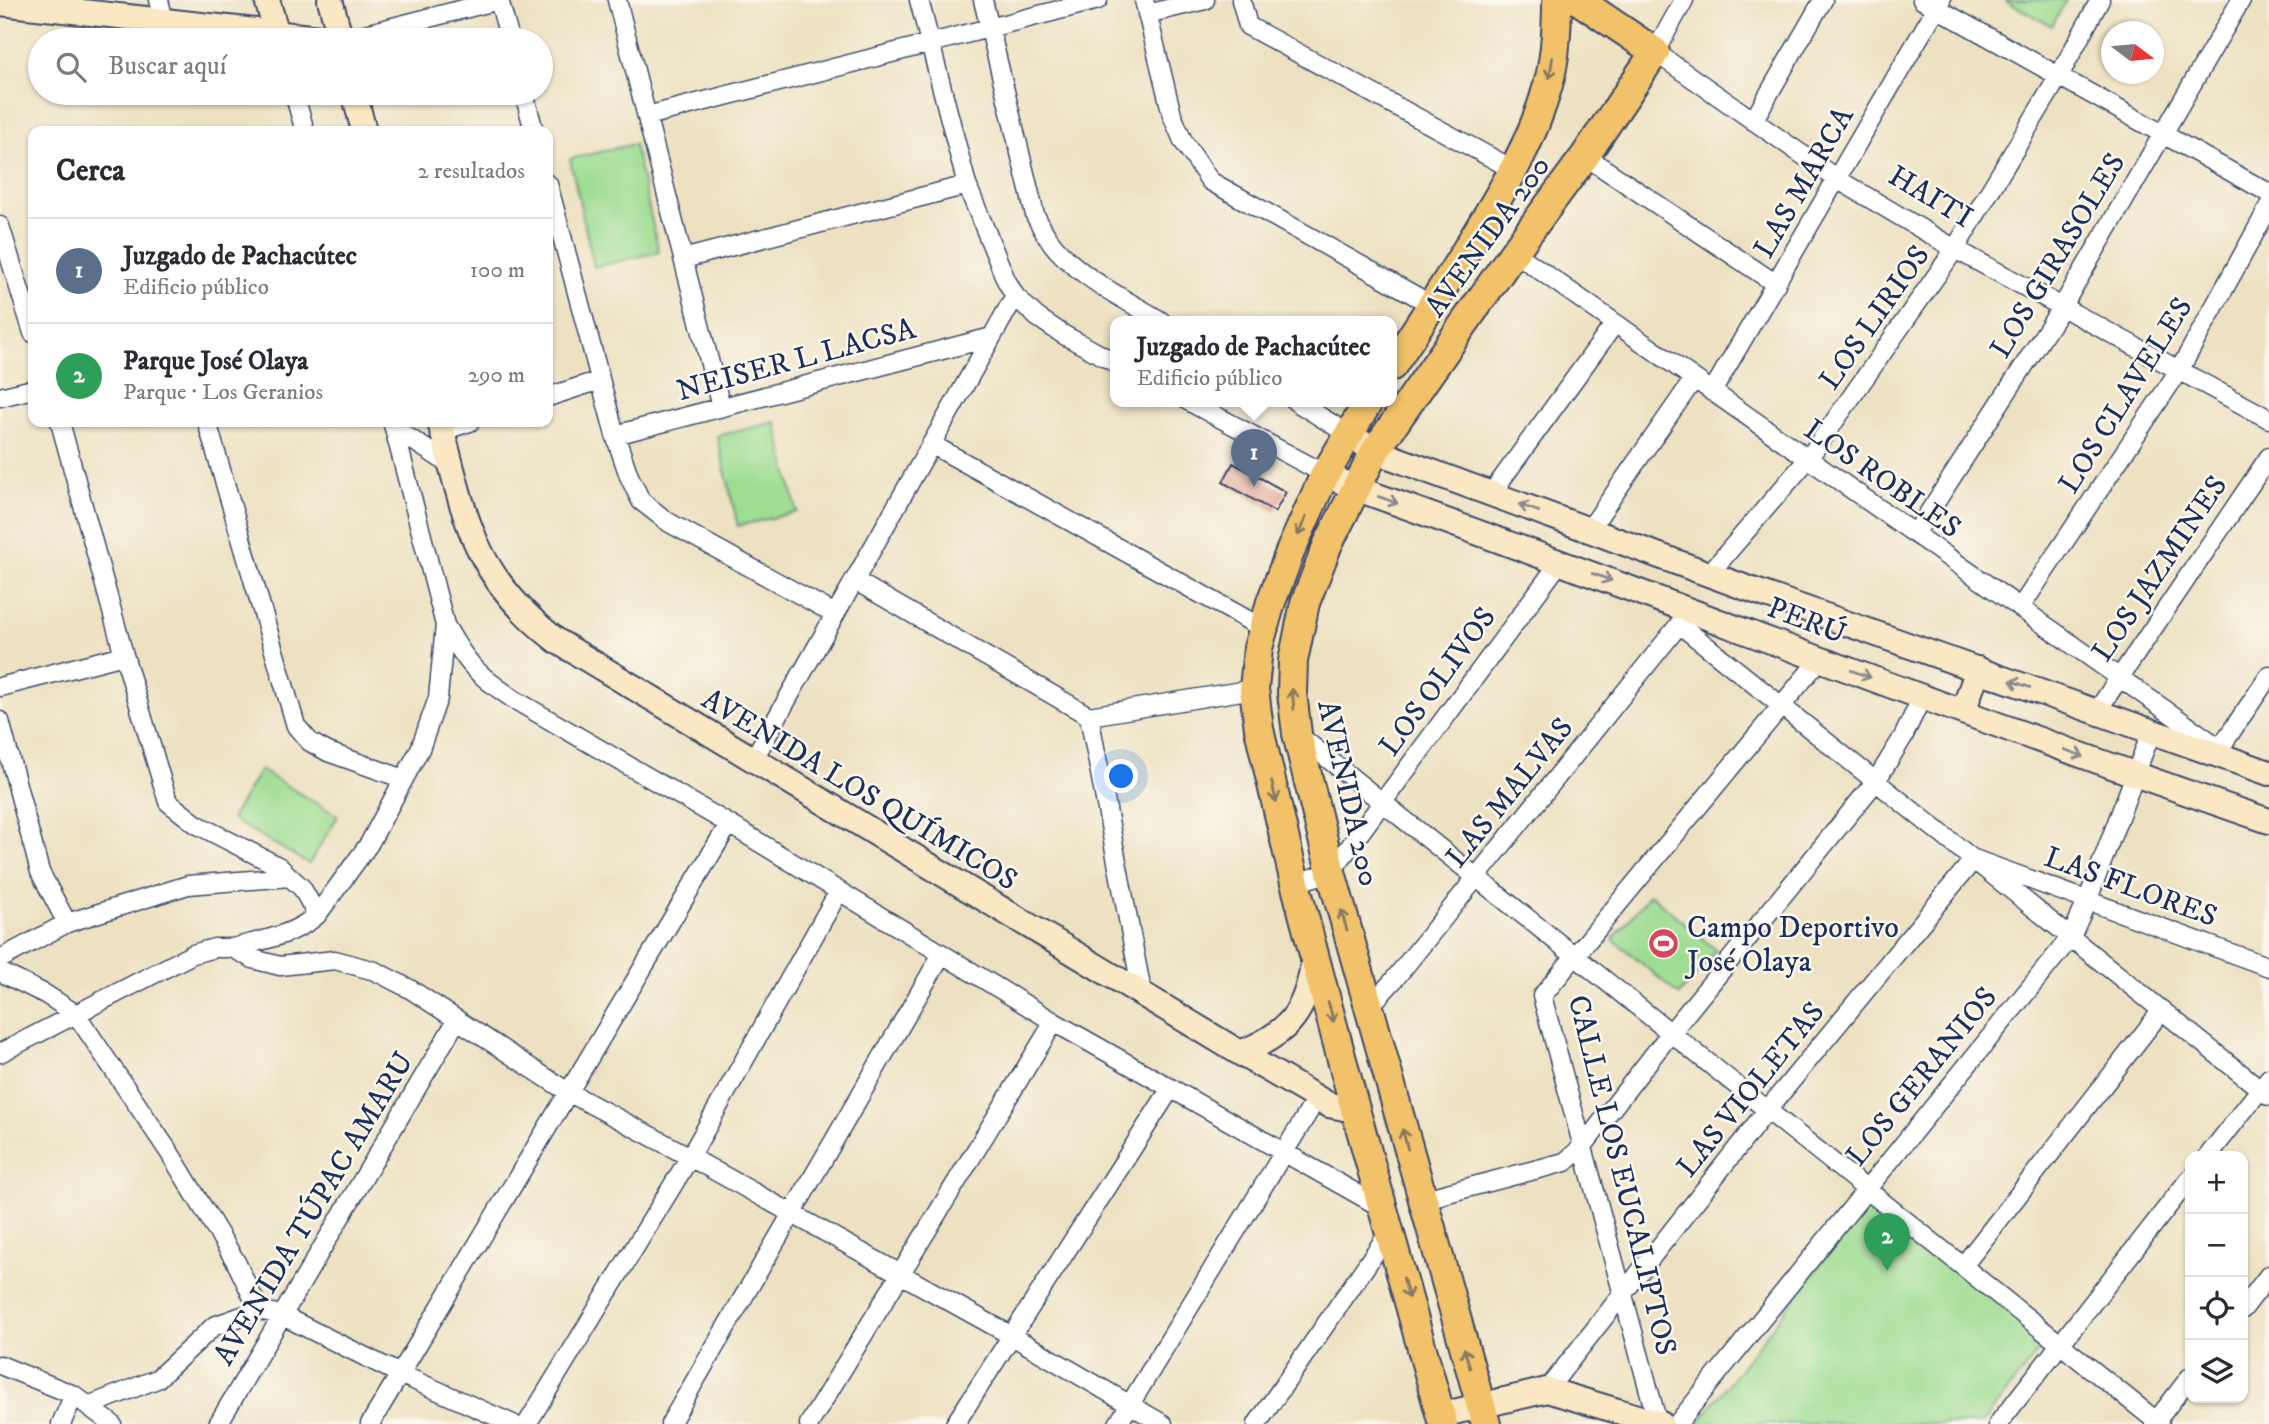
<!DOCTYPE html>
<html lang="es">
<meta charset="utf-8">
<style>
body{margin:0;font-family:"IM FELL DW Pica",serif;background:#f7f7f7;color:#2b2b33}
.controls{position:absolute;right:21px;bottom:21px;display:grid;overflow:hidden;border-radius:14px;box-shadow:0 2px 5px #0004}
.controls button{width:63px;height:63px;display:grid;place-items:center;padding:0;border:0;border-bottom:2px solid #e1e1e2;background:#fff;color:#2b2b33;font:35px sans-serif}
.compass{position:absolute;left:2101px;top:21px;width:63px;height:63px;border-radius:50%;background:#fff;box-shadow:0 2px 5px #0004;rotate:106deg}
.you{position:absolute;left:1122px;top:777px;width:24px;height:24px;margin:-18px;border:5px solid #fff;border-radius:50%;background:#1a73e8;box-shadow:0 0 0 10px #1a73e833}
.badge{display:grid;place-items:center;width:46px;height:46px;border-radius:50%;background:#0f766e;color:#fff;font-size:23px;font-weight:700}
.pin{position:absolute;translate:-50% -58px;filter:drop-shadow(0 2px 4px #0008)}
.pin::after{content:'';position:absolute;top:37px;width:24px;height:21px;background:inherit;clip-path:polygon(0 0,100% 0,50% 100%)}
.popup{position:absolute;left:1110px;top:316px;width:287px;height:91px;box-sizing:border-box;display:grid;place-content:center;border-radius:14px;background:#fff;filter:drop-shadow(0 2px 5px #0005);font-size:23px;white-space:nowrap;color:#7c7c81}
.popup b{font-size:26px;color:#2b2b33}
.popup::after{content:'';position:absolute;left:50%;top:100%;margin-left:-14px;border:14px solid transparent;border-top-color:#fff}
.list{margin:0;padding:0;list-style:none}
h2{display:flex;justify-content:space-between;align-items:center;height:91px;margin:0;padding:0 28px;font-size:30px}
h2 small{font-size:23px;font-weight:400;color:#7c7c81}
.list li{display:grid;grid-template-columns:46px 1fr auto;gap:21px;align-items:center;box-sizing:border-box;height:105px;padding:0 28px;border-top:2px solid #e1e1e2}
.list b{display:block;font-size:26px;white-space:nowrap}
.list p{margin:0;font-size:23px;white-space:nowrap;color:#7c7c81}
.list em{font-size:23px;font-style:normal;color:#7c7c81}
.icon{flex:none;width:38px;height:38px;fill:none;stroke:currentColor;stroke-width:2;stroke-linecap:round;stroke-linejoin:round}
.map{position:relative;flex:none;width:2269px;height:1424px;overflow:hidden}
.search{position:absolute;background:#fff;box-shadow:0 2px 5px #0004;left:28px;top:28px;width:525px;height:77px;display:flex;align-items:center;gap:18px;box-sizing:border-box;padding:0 24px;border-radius:38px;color:#7c7c81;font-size:26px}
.panel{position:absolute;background:#fff;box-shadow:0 2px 5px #0004;left:28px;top:126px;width:525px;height:301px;border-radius:14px}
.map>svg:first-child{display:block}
.green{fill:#9edd92;stroke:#5c8678;stroke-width:2}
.building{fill:#db8e7e}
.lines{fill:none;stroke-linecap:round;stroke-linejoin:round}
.street-casing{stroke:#3a4a6d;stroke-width:21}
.secondary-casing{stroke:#3a4a6d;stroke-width:28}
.primary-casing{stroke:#3a4a6d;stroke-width:32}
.street{stroke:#fff;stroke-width:18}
.secondary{stroke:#fae7c3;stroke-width:24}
.primary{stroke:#f2c26a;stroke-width:28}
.oneway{stroke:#867864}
.oneway2{stroke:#8a8b90}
.labels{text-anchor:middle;stroke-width:5;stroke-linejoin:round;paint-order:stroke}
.street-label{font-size:30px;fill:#1b2f5e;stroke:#fbf7ec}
.poi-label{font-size:30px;fill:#1b2f5e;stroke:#fbf7ec;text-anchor:start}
</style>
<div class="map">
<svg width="2269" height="1424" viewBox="0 0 2269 1424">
<rect width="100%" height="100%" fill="#fbf7ec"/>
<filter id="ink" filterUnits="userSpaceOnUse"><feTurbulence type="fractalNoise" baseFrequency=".0143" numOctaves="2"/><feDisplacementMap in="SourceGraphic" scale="14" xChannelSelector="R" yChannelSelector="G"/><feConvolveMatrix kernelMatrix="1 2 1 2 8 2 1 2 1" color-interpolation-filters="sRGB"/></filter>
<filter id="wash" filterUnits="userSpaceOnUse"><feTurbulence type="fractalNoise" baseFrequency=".00686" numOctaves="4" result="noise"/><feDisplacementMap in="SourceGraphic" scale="28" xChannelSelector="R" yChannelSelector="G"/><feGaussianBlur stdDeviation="1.57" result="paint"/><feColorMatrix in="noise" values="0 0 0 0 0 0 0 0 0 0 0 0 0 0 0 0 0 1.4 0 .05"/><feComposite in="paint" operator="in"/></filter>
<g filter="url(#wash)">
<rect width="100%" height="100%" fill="#ede1c1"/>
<path class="green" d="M2004,0H2066L2052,26Z
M634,144L659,252L594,267L570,159Z
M776,422L797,512L738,526L717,436Z
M260,770L338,816L309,864L231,819Z
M1650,894L1716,950L1679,995L1613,939Z
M1870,1201L2047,1340L1982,1424H1697Z"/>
<g id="blocks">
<path class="building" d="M1233,463L1286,492L1275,512L1223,482Z"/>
</g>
</g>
<g filter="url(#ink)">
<use href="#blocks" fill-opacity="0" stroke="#3a4a6d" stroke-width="2"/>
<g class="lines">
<defs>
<path id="street" d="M159,0L164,21
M499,0L510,40
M617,0L721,407
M919,0L967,185L1006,280L1015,296L1037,317L1064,335L1116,363
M983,0L1035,215C1039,222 1043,231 1048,238C1074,275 1123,298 1161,321
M1144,0L1172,115L1183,141L1210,181L1432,305
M1241,0L1248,26L1514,170
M1684,0L1655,52L1837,179L1955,249L2269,419
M1922,0L2269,193
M1147,14L1205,0
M342,40L499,0
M294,93L305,131
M524,93L534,131
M647,116L1098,0
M1753,121L1823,0
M1585,156L1776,284
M548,184L615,435L629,476L641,501L668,522L835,614
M0,226L33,333
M1514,252L2221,749
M683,259L967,185
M1712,392L1941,0
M0,397L33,389
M548,397L600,380
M1188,401L1325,474
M1295,401L1348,434
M60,422L124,655L168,802L196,824L278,866L302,888L317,915
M207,422L296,726L310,742L328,752L404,779
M393,425L394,428L452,466
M442,431L470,422
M615,435L992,337
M931,444L1264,629
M1491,494L1615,323
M1589,530L1694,379
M1915,534L2062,307L2241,0
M1709,574L1808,459L1955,249L2059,76L2100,0
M854,580L1089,716L1254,689
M2020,608L2180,369L2269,207
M1679,624L2269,1096
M445,625C467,664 477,675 515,700L729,824L1054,1022L1384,1209
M0,687L124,655
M2097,711L2269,457
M1089,716L1143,997
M0,721L40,872L67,923
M1297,734L2160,1424
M2216,754L2269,676
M753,760L1015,296
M1295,883L1331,872L1560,562
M232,948C262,940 293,936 317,915L369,844L420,749L438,698L445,625L394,428
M0,959L67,923L188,885L290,877
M0,972L45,994L76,1014L171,1155L236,1262L259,1310
M1369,1007L1393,981L1686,616
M0,1053L193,954L214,948H232L253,959L280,966L335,960L375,971L410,989L568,1092L690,1157L1012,1336L1163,1424
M2208,1156L2269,1078
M1421,1200L1565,1162L1583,1146L1672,1031L1876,781L1903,737L1922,697
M1963,1266L2162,1010
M2243,1309L2269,1275
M0,1365L74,1395L112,1424
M1547,1390L1768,1109L1974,859L2269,967
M88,1406L157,1379L214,1326L259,1310L281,1315L400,1374L513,1424
M61,1424L74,1395
M218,1424L457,1020
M370,1424L729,824
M527,1424L690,1157L839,891
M670,1424L942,954
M809,1424L1054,1022
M955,1424L1171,1088
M1118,1424L1317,1098
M1257,1424L1390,1231
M1658,1424L1542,996L1820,659
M1677,1424L2071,937L2088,899L2152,730
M1998,1424L2190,1178
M2154,1424L2190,1377"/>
<path id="secondary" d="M267,0L277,34
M330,0L341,40
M0,3L338,40
M354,93L364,131
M440,422C465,518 473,576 557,641L1240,1053L1329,1105L1344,1108L1354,1105
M1348,434L1375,451L1741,586L2269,773
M1325,474L1355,488C1660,597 1962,716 2269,821
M1963,712L1978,669
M1240,1053C1290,1033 1307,1011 1314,957
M1441,1415L1547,1390L1661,1424"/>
<path id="primary" d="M1392,366C1420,324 1447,282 1473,239C1503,190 1533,141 1548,85C1556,58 1557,28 1557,0
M1369,401L1325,474L1290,552L1271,602L1258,648L1254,689L1259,729L1295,883L1354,1105L1443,1424
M1486,1424L1331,872L1297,734L1292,693L1293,661L1305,603L1328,544L1375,451L1514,252L1585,156L1655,52L1578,0"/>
</defs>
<use href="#street" class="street-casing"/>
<use href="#secondary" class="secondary-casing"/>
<use href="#primary" class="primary-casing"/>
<use href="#street" class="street"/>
<use href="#secondary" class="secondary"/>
<use href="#primary" class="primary"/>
</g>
<defs><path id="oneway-shaft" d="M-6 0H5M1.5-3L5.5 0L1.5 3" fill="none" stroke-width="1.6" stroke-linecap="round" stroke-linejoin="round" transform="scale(1.75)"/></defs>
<g class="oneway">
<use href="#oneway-shaft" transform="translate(1551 68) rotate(99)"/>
<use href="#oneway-shaft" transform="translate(1302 526) rotate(114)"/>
<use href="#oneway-shaft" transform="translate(1293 699) rotate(-95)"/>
<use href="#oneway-shaft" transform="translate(1274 792) rotate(77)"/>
<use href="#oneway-shaft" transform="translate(1344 920) rotate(-106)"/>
<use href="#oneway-shaft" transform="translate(1331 1012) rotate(75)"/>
<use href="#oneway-shaft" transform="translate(1405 1139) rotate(-105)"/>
<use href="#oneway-shaft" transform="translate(1406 1288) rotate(75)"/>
<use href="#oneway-shaft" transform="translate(1467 1358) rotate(-106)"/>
</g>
<g class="oneway2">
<use href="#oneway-shaft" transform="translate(1388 500) rotate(20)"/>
<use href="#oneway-shaft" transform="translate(1529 508) rotate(-160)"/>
<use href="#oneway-shaft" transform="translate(1602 577) rotate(20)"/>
<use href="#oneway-shaft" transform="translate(1861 674) rotate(20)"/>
<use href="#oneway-shaft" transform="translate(2020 684) rotate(-161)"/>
<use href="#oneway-shaft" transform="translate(2074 753) rotate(20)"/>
</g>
</g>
<defs>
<symbol id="stadium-disc" viewBox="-11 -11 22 22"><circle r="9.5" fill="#d1495b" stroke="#fbf7ec"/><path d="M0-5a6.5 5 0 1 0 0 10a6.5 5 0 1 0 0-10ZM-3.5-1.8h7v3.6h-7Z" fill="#fff"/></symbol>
</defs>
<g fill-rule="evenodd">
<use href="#stadium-disc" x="1646" y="926" width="35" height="35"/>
</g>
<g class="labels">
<g class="street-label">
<text transform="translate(1803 182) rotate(-60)" y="10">LAS MARCA</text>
<text transform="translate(1931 196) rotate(31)" y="10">HAITI</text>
<text transform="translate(1487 236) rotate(-54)" y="10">AVENIDA 200</text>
<text transform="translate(2057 255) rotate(-59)" y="10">LOS GIRASOLES</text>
<text transform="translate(1874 317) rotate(-55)" y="10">LOS LIRIOS</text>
<text transform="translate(796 359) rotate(-15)" y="10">NEISER L LACSA</text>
<text transform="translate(2125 395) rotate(-58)" y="10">LOS CLAVELES</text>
<text transform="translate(1883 478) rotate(35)" y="10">LOS ROBLES</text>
<text transform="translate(2159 568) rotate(-56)" y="10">LOS JAZMINES</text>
<text transform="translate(1807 620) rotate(21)" y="10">PERÚ</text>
<text transform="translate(1437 681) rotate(-54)" y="10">LOS OLIVOS</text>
<text transform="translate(860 789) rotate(31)" y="10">AVENIDA LOS QUÍMICOS</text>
<text transform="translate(1509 792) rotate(-51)" y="10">LAS MALVAS</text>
<text transform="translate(1349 793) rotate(77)" y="10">AVENIDA 200</text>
<text transform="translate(2131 886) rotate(20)" y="10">LAS FLORES</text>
<text transform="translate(1921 1076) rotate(-51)" y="10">LOS GERANIOS</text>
<text transform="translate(1750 1089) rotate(-51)" y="10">LAS VIOLETAS</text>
<text transform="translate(1623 1175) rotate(76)" y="10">CALLE LOS EUCALIPTOS</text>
<text transform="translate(313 1208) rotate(-59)" y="10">AVENIDA TÚPAC AMARU</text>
</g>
<g class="poi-label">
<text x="1687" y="937">Campo Deportivo<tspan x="1687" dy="34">José Olaya</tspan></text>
</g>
</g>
</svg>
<div class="controls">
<button>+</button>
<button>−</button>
<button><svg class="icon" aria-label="locate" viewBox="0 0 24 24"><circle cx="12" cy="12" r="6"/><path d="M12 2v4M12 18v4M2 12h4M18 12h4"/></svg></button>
<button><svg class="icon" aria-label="layers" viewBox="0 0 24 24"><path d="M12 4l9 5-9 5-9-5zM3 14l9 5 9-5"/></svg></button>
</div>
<svg class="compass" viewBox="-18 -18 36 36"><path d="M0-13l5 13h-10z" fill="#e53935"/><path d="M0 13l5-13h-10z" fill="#7c7c81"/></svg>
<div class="you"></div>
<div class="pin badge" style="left:1254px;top:487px;background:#5c6f8a">1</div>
<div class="popup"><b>Juzgado de Pachacútec</b>Edificio público</div>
<div class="pin badge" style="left:1887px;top:1271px;background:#2e9e5b">2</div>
<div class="search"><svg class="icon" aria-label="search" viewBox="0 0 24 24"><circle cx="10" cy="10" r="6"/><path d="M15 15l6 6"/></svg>Buscar aquí</div>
<section class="panel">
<h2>Cerca<small>2 resultados</small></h2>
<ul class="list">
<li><span class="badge" style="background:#5c6f8a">1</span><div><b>Juzgado de Pachacútec</b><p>Edificio público</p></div><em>100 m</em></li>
<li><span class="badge" style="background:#2e9e5b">2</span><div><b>Parque José Olaya</b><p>Parque · Los Geranios</p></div><em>290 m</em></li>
</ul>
</section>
</div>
